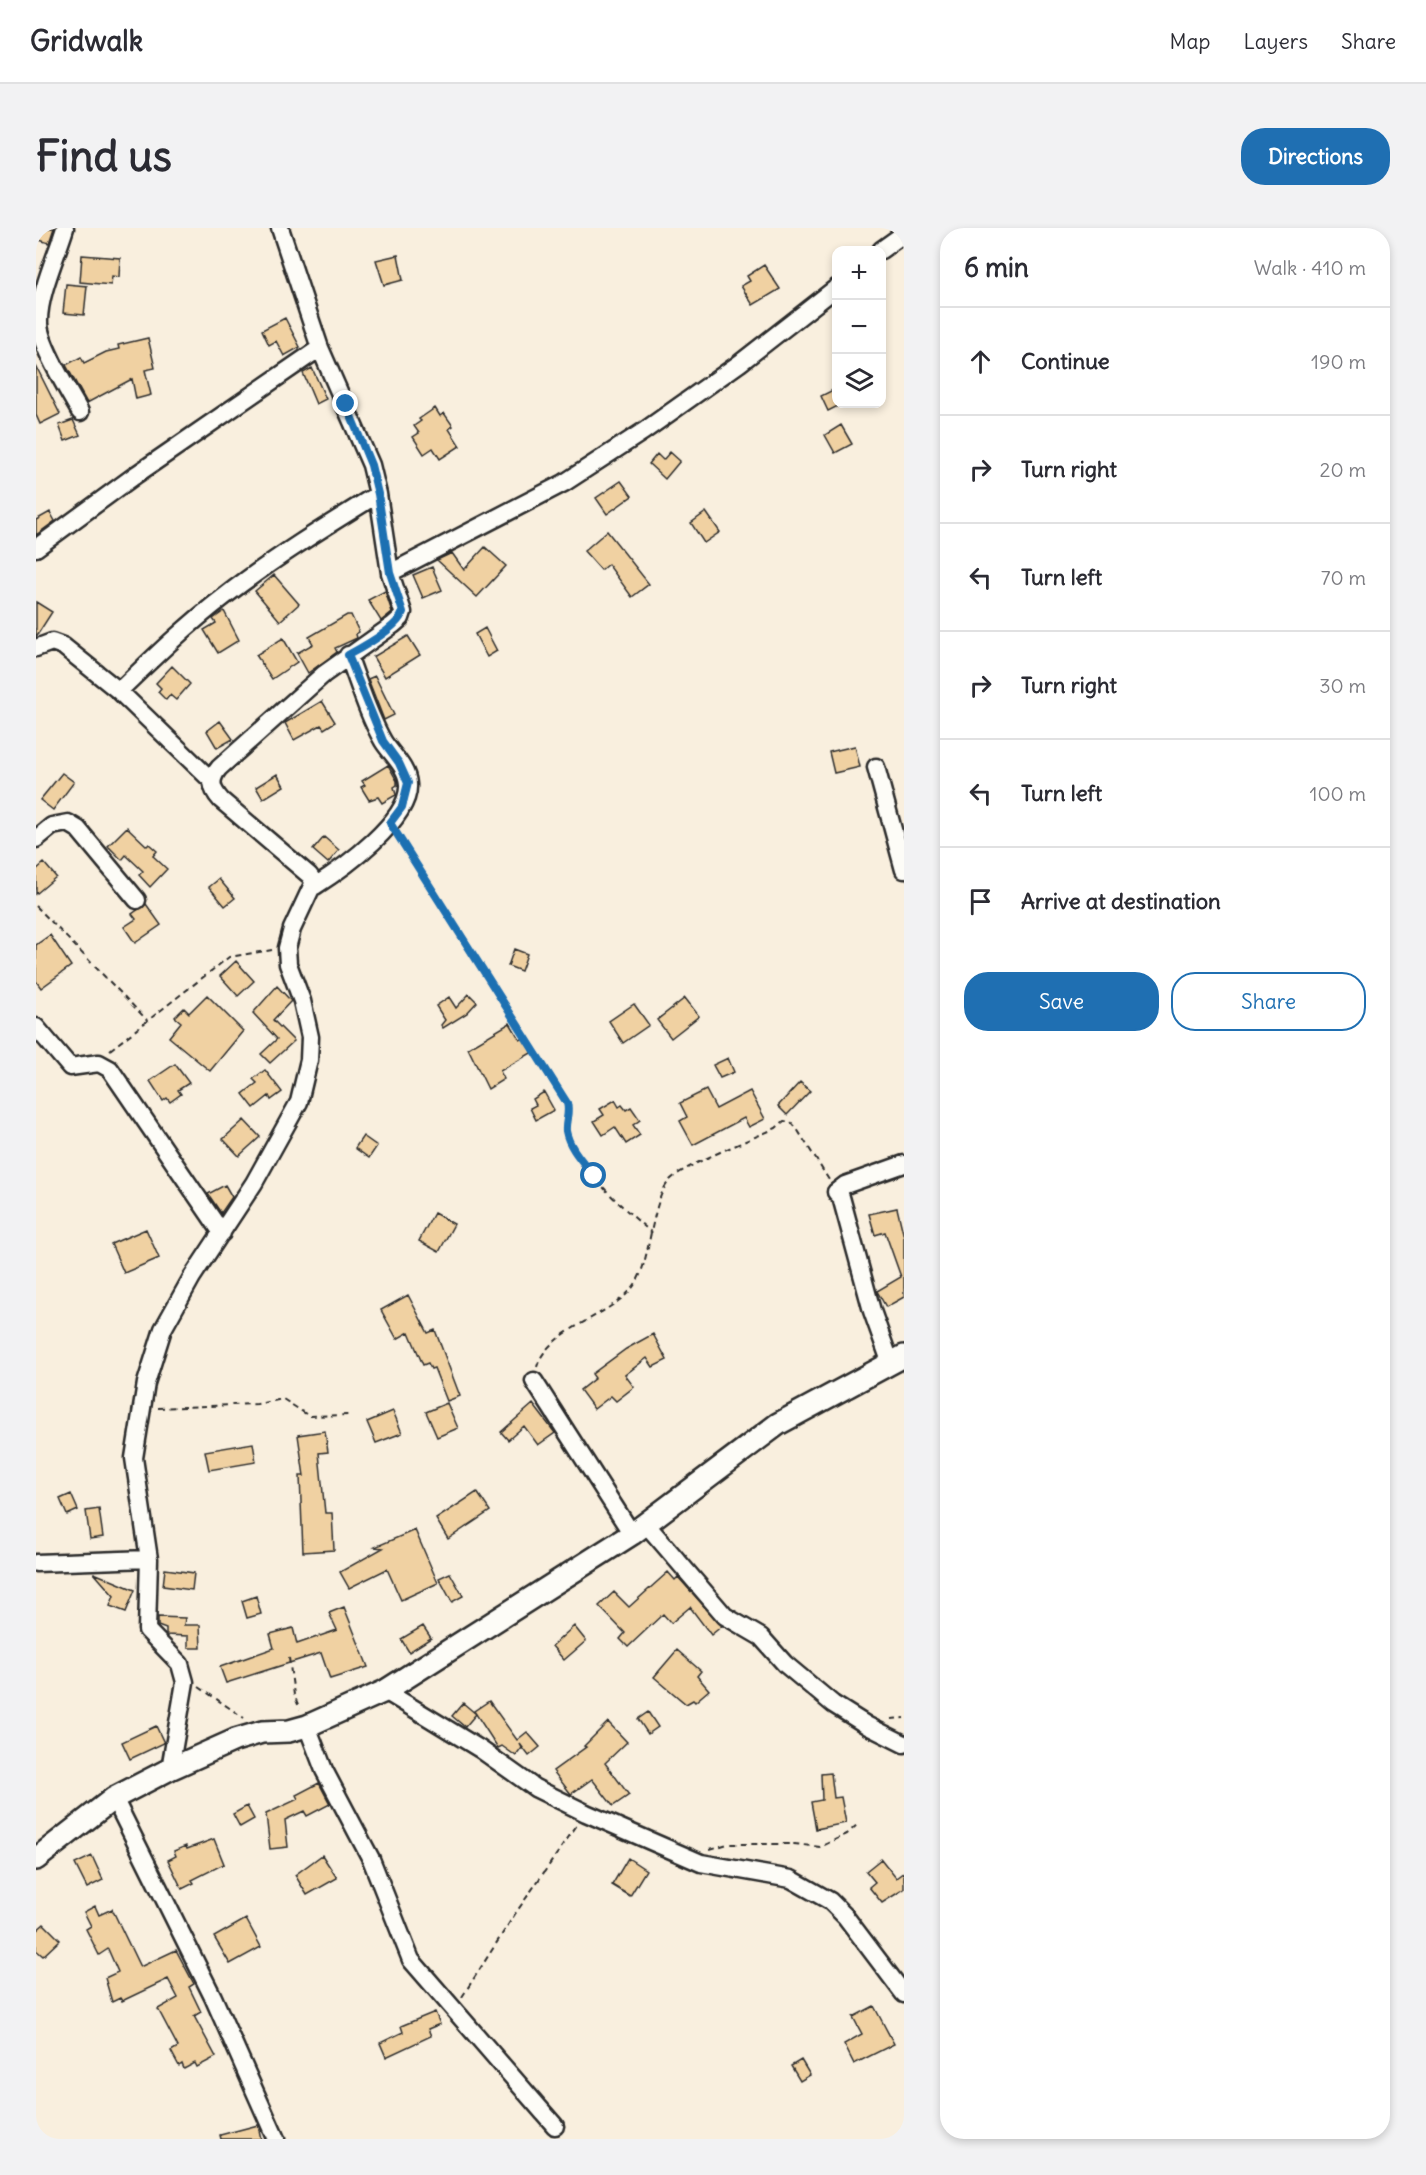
<!DOCTYPE html>
<meta charset="utf-8">
<style>
body{margin:0;font-family:Delius,sans-serif;background:#f2f2f3;color:#2b2b33}
.controls{position:absolute;right:18px;top:18px;display:grid;overflow:hidden;border-radius:12px;box-shadow:0 3px 9px #0003}
.controls button{width:54px;height:54px;display:grid;place-items:center;padding:0;border:0;border-bottom:2px solid #e1e1e2;background:#fff;color:#2b2b33;font:30px sans-serif}
.stop{position:absolute;width:18px;height:18px;margin:-14px;border:4px solid #1f6fb2;border-radius:50%;background:#fff}
.stop.end{background:#1f6fb2;border-color:#fff;box-shadow:0 2px 6px #0008}
.list{margin:0;padding:0;list-style:none}
h2{display:flex;justify-content:space-between;align-items:center;height:78px;margin:0;padding:0 24px;font-size:26px}
h2 small{font-size:20px;font-weight:400;color:#7c7c81}
.list li{display:grid;grid-template-columns:39px 1fr auto;gap:18px;align-items:center;box-sizing:border-box;height:108px;padding:0 24px;border-top:2px solid #e1e1e2}
.list b{display:block;font-size:22px;white-space:nowrap}
.list em{font-size:20px;font-style:normal;color:#7c7c81}
.actions{display:flex;gap:12px;padding:18px 24px}
.actions a{flex:1;padding:14px 0;border:2px solid #1f6fb2;border-radius:24px;text-align:center;font-size:21px;color:#1f6fb2}
.actions .main{background:#1f6fb2;color:#fff}
.icon{flex:none;width:33px;height:33px;fill:none;stroke:currentColor;stroke-width:2;stroke-linecap:round;stroke-linejoin:round}
.map{position:relative;flex:none;width:868px;height:1911px;overflow:hidden;border-radius:24px}
header{display:flex;align-items:center;gap:36px;box-sizing:border-box;height:84px;padding:0 30px;background:#fff;border-bottom:2px solid #e1e1e2}
header strong{font-size:28px}
nav{display:flex;gap:33px;margin-inline-start:auto;font-size:21px}
.intro{display:flex;align-items:center;justify-content:space-between;box-sizing:border-box;height:144px;padding:0 36px}
h1{margin:0;font-size:42px}
.button{padding:15px 27px;border-radius:24px;background:#1f6fb2;color:#fff;font-size:21px;font-weight:700}
main{display:flex;gap:36px;padding:0 36px}
aside{flex:1;background:#fff;border-radius:24px;box-shadow:0 3px 9px #0003}
.map>svg:first-child{display:block}
.building{fill:#f0d1a2;stroke:#2b2b2b;stroke-width:1.5}
.lines{fill:none;stroke-linecap:round;stroke-linejoin:round}
.minor-casing{stroke:#2b2b2b;stroke-width:21}
.tertiary-casing{stroke:#2b2b2b;stroke-width:26}
.path{stroke:#2b2b2b;stroke-width:2;stroke-dasharray:6 4.5;stroke-linecap:butt}
.minor{stroke:#fdfcf7;stroke-width:16}
.tertiary{stroke:#fdfcf7;stroke-width:21}
.route{stroke:#1f6fb2;stroke-width:8}
</style>
<header>
<strong>Gridwalk</strong>
<nav><a>Map</a><a>Layers</a><a>Share</a></nav>
</header>
<div class="intro"><h1>Find us</h1><a class="button">Directions</a></div>
<main>
<div class="map">
<svg width="868" height="1911" viewBox="0 0 868 1911">
<rect width="100%" height="100%" fill="#f9efde"/>
<filter id="ink" filterUnits="userSpaceOnUse"><feTurbulence type="fractalNoise" baseFrequency=".0167" numOctaves="2"/><feDisplacementMap in="SourceGraphic" scale="12" xChannelSelector="R" yChannelSelector="G"/><feConvolveMatrix kernelMatrix="1 2 1 2 8 2 1 2 1" color-interpolation-filters="sRGB"/></filter>
<g filter="url(#ink)">
<path class="building" d="M0,0H18L13,15L0,11Z
M46,27L84,30L83,49L76,48L75,57L44,54Z
M362,27L367,52L348,57L340,32Z
M728,37L744,61L717,77L705,58L714,53L711,48Z
M30,56L51,58L48,87L27,85Z
M249,90L264,119L248,128L240,113L233,117L226,102Z
M112,110L119,140L109,142L115,167L100,171L96,151L51,175L30,137L45,129L48,135L70,124L83,121L82,117Z
M0,138L24,186L4,196L0,187Z
M276,140L290,171L280,176L267,145Z
M797,162L801,176L804,177L792,183L785,168Z
M399,180L404,188L408,185L417,198L413,201L424,218L404,231L397,220L388,226L377,209L383,205L378,198L385,193L383,191Z
M37,192L44,207L29,213L23,197Z
M805,197L816,216L799,225L789,207Z
M634,224L644,233L629,251L613,236L621,226L627,232Z
M585,253L596,268L571,286L560,270Z
M14,284L19,293L0,307V292Z
M670,284L684,304L668,315L655,295Z
M571,303L613,356L596,369L572,336L565,342L548,323Z
M449,319L470,338L441,369L401,332L416,325L428,342Z
M396,339L406,362L387,370L377,347Z
M238,347L263,376L244,393L219,363Z
M349,363L356,384L345,393L332,372Z
M0,374L16,384L0,409Z
M188,383L203,412L182,425L168,402L180,395L177,391Z
M311,387H315L323,404L320,406L321,410L299,420L301,424L272,445L261,425L277,416L273,409Z
M449,400L461,423L451,429L439,406Z
M372,408L384,427L349,449L337,429Z
M247,410L261,434L236,451L220,427Z
M136,438L154,456L140,472L134,467L130,472L122,464L125,460L120,455Z
M339,448L358,487L348,492L332,451Z
M286,473L299,494L288,501L285,497L258,512L249,495Z
M184,493L197,511L181,520L171,503Z
M819,518L824,539L798,545L793,524Z
M352,537L361,553V557L358,559L360,567L346,575L342,569L333,572L325,559L329,557L326,553Z
M26,545L38,554L17,582L4,572Z
M241,546L248,558L227,571L220,559Z
M91,599L111,618L113,616L121,623L117,628L131,641L114,659L103,647L107,643L90,627L86,632L72,618Z
M288,609L303,622L292,635L277,622Z
M8,635L20,649L0,666V642Z
M183,651L199,670L189,678L173,659Z
M110,676L125,697L99,715L88,699L100,691L96,686Z
M14,707L35,738L5,760L0,753V717Z
M478,721L491,726L485,743L472,738Z
M200,733L218,753L202,768L184,748Z
M241,758L255,773L237,792L258,813L234,835L225,826L241,811L217,785Z
M433,766L441,774L431,785L407,800L405,797L409,792L400,778L413,769L420,780Z
M171,767L207,803L174,843L133,809L145,794L139,789L148,780L153,785Z
M649,770L663,788L635,810L621,792Z
M598,776L613,797L587,815L573,793Z
M474,795L484,812L488,810L497,824L464,843L468,851L452,861L432,820Z
M692,830L698,844L684,850L677,837Z
M139,836L153,855L142,862L145,866L134,874L131,870L127,873L114,853Z
M229,842L246,864L235,872L233,868L218,880L207,866L221,855L217,851Z
M764,854L774,863L751,887L742,878Z
M670,862L680,881L714,863L729,891L713,899L708,890L657,917L644,893L651,889L644,875Z
M508,864L518,882L500,892L494,880L500,877L497,871Z
M579,872L583,879L586,877L590,882L595,879L604,892L597,897L604,907L590,916L579,899L567,907L558,893L568,887L564,881Z
M208,892L224,909L203,928L187,911Z
M327,908L341,918L333,930L319,920Z
M189,957L196,969L185,985L172,966Z
M861,980L868,1009V1069L850,1079L841,1063L865,1049L849,1004L839,1007L833,986Z
M398,985L418,996L403,1024L383,1013Z
M110,1001L123,1030L88,1045L75,1016Z
M372,1067L392,1105L399,1102L424,1168L411,1173L398,1140L395,1141L392,1135L387,1137L373,1104L361,1111L345,1082Z
M617,1106L631,1132L617,1139L611,1130L589,1147L598,1159L580,1173L575,1168L558,1181L544,1162L559,1150L556,1146L590,1121Z
M411,1175L422,1200L401,1209L390,1184Z
M497,1176L519,1205L502,1217L488,1198L472,1212L465,1204Z
M357,1183L366,1205L340,1215L331,1194Z
M289,1203L292,1224L283,1225L289,1285H296L298,1322L267,1324L264,1248H268L262,1207Z
M217,1215L220,1234L173,1242L169,1223Z
M441,1264L454,1283L412,1311L400,1291Z
M35,1266L42,1282L31,1287L24,1271Z
M63,1281L67,1309L54,1311L50,1283Z
M379,1302L402,1355L365,1372L351,1341L313,1360L304,1344L347,1320L339,1319Z
M129,1341L158,1345L156,1362L127,1358Z
M632,1344L639,1352L642,1349L686,1398L675,1407L654,1379L635,1395L627,1386L592,1419L584,1411L589,1405L563,1378L578,1364L593,1379Z
M58,1345L99,1362L90,1384L74,1378L78,1368Z
M414,1345L427,1368L416,1374L403,1350Z
M220,1368L225,1386L211,1390L206,1373Z
M308,1379L332,1439L294,1451L285,1425L190,1455L184,1439L238,1420L234,1406L257,1400L261,1416L301,1402L293,1385Z
M122,1389L149,1390L148,1397H164L165,1420H152V1408L130,1407V1401L122,1398Z
M387,1398L395,1410L373,1424L365,1411Z
M538,1398L550,1413L528,1432L516,1418Z
M641,1422L665,1443L661,1448L673,1462L659,1474L657,1472L650,1476L618,1449Z
M453,1473L481,1512L491,1504L504,1519L493,1528L484,1516L486,1520L480,1528L466,1518L462,1520L438,1483Z
M427,1475L440,1486L429,1499L416,1488Z
M612,1484L622,1499L612,1506L602,1491Z
M572,1494L591,1514L569,1535L593,1567L577,1578L556,1551L535,1566L517,1543L550,1519L548,1518Z
M120,1498L128,1515L94,1531L86,1514Z
M795,1545L798,1570L805,1569L810,1595L780,1601L775,1574L786,1572L785,1546Z
M283,1555L294,1576L271,1588L268,1583L249,1592L252,1619L234,1621L230,1586L262,1571L260,1567Z
M211,1578L218,1591L204,1599L197,1586Z
M178,1611L188,1636L156,1652L158,1655L146,1661L132,1632L140,1628L138,1623L150,1618L151,1621Z
M286,1627L301,1650L271,1667L259,1647Z
M56,1628L67,1652L51,1660L39,1636Z
M592,1630L610,1642L594,1668L576,1657Z
M845,1631L860,1650L868,1644V1661L846,1675L833,1659L839,1654L830,1643Z
M59,1678L63,1687L76,1681L104,1739L140,1722L158,1756L153,1759L165,1784L158,1788L180,1829L161,1839L159,1835L148,1841L146,1836L143,1838L135,1823L142,1819L122,1781L142,1770L132,1751L86,1773L84,1770L76,1774L69,1750L82,1744L72,1721L63,1727L50,1701L55,1698L48,1684Z
M210,1691L225,1719L194,1736L178,1709Z
M8,1696L24,1712L7,1728L0,1722V1703Z
M838,1778L858,1816L818,1836L808,1816L826,1806L817,1789Z
M399,1784L404,1796L392,1801L395,1808L350,1829L344,1815L367,1804L365,1798Z
M765,1832L774,1847L764,1853L755,1838Z
M222,1897L225,1911H185L184,1907Z"/>
<g class="lines">
<defs>
<path id="minor" d="M29,0C21,27 2,67 3,95C3,116 33,164 44,184
M845,22L866,7
M0,320L101,246L284,120
M354,345L528,255L608,203L704,135L800,60
M0,420L16,414L27,418L83,463L176,553
M83,463C117,430 151,397 189,368C238,330 290,298 342,266
M840,539L868,642
M0,611L16,598L32,595L42,601L101,672
M279,658C306,641 375,592 372,556C371,539 355,526 347,513C332,487 323,456 312,427
M0,799L34,839L63,835L74,841L186,1005
M855,1136L836,1083L805,969L800,964L809,957L868,936
M498,1153L596,1306
M610,1296L689,1388L725,1409L749,1436L797,1476L832,1498L868,1516
M0,1335L113,1331
M349,1463L444,1521L499,1560L550,1585L665,1635L755,1651L794,1673L809,1688L868,1766
M271,1498L288,1542L335,1631L375,1732L519,1898
M134,1541L149,1454L144,1436L111,1402L113,1331L98,1230L110,1155L127,1101L156,1049L218,955L263,874L273,832L274,809L266,773L252,736L251,720L256,701L278,654L273,647L185,572C175,561 173,552 183,540L288,446L357,397L365,390L367,384L354,345L342,266L335,237L284,120L244,0
M78,1570L177,1769L240,1911"/>
<path id="tertiary" d="M0,1631L78,1570L134,1541L199,1512L226,1504L253,1503L271,1498L349,1463L596,1306L742,1196L868,1128"/>
</defs>
<use href="#minor" class="minor-casing"/>
<use href="#tertiary" class="tertiary-casing"/>
<path class="path" d="M364,610L531,875C534,889 527,902 534,916C549,945 590,983 616,1005
M0,678L111,792
M74,822L193,729L236,722
M501,1139C512,1098 584,1088 602,1051C615,1026 616,971 634,952C648,937 718,910 740,900L748,893L755,894L761,901L793,952
M122,1180L221,1176L247,1171L273,1188L312,1187
M253,1430L258,1467L264,1481
M163,1459L208,1490
M855,1491L868,1490
M674,1621L692,1616H758L784,1619L811,1606L821,1597
M426,1769L479,1686L541,1597"/>
<use href="#minor" class="minor"/>
<use href="#tertiary" class="tertiary"/>
</g>
</g>
<g class="lines" filter="url(#ink)">
<path class="route" d="M310,176L335,237L342,266L354,345L367,384C362,400 327,419 312,427L347,513L363,535L372,555L366,579L354,595L531,875C534,885 529,893 530,903C533,920 548,935 558,948"/>
</g>
</svg>
<div class="controls">
<button>+</button>
<button>−</button>
<button><svg class="icon" aria-label="layers" viewBox="0 0 24 24"><path d="M12 4l9 5-9 5-9-5zM3 14l9 5 9-5"/></svg></button>
</div>
<div class="stop" style="left:558px;top:948px"></div>
<div class="stop end" style="left:310px;top:176px"></div>
</div>
<aside>
<h2>6 min<small>Walk · 410 m</small></h2>
<ul class="list">
<li><svg class="icon" aria-label="ahead" viewBox="0 0 24 24"><path d="M12 20V5M6 11l6-6 6 6"/></svg><div><b>Continue</b></div><em>190 m</em></li>
<li><svg class="icon" aria-label="right" viewBox="0 0 24 24"><path d="M7 20v-9h11M14 6l5 5-5 5"/></svg><div><b>Turn right</b></div><em>20 m</em></li>
<li><svg class="icon" aria-label="left" viewBox="0 0 24 24"><path d="M17 20v-9H6M10 6l-5 5 5 5"/></svg><div><b>Turn left</b></div><em>70 m</em></li>
<li><svg class="icon" aria-label="right" viewBox="0 0 24 24"><path d="M7 20v-9h11M14 6l5 5-5 5"/></svg><div><b>Turn right</b></div><em>30 m</em></li>
<li><svg class="icon" aria-label="left" viewBox="0 0 24 24"><path d="M17 20v-9H6M10 6l-5 5 5 5"/></svg><div><b>Turn left</b></div><em>100 m</em></li>
<li><svg class="icon" aria-label="arrive" viewBox="0 0 24 24"><path d="M6 21V4h12l-3 4 3 4H6"/></svg><div><b>Arrive at destination</b></div></li>
</ul>
<div class="actions"><a class="main">Save</a><a>Share</a></div>
</aside>
</main>
